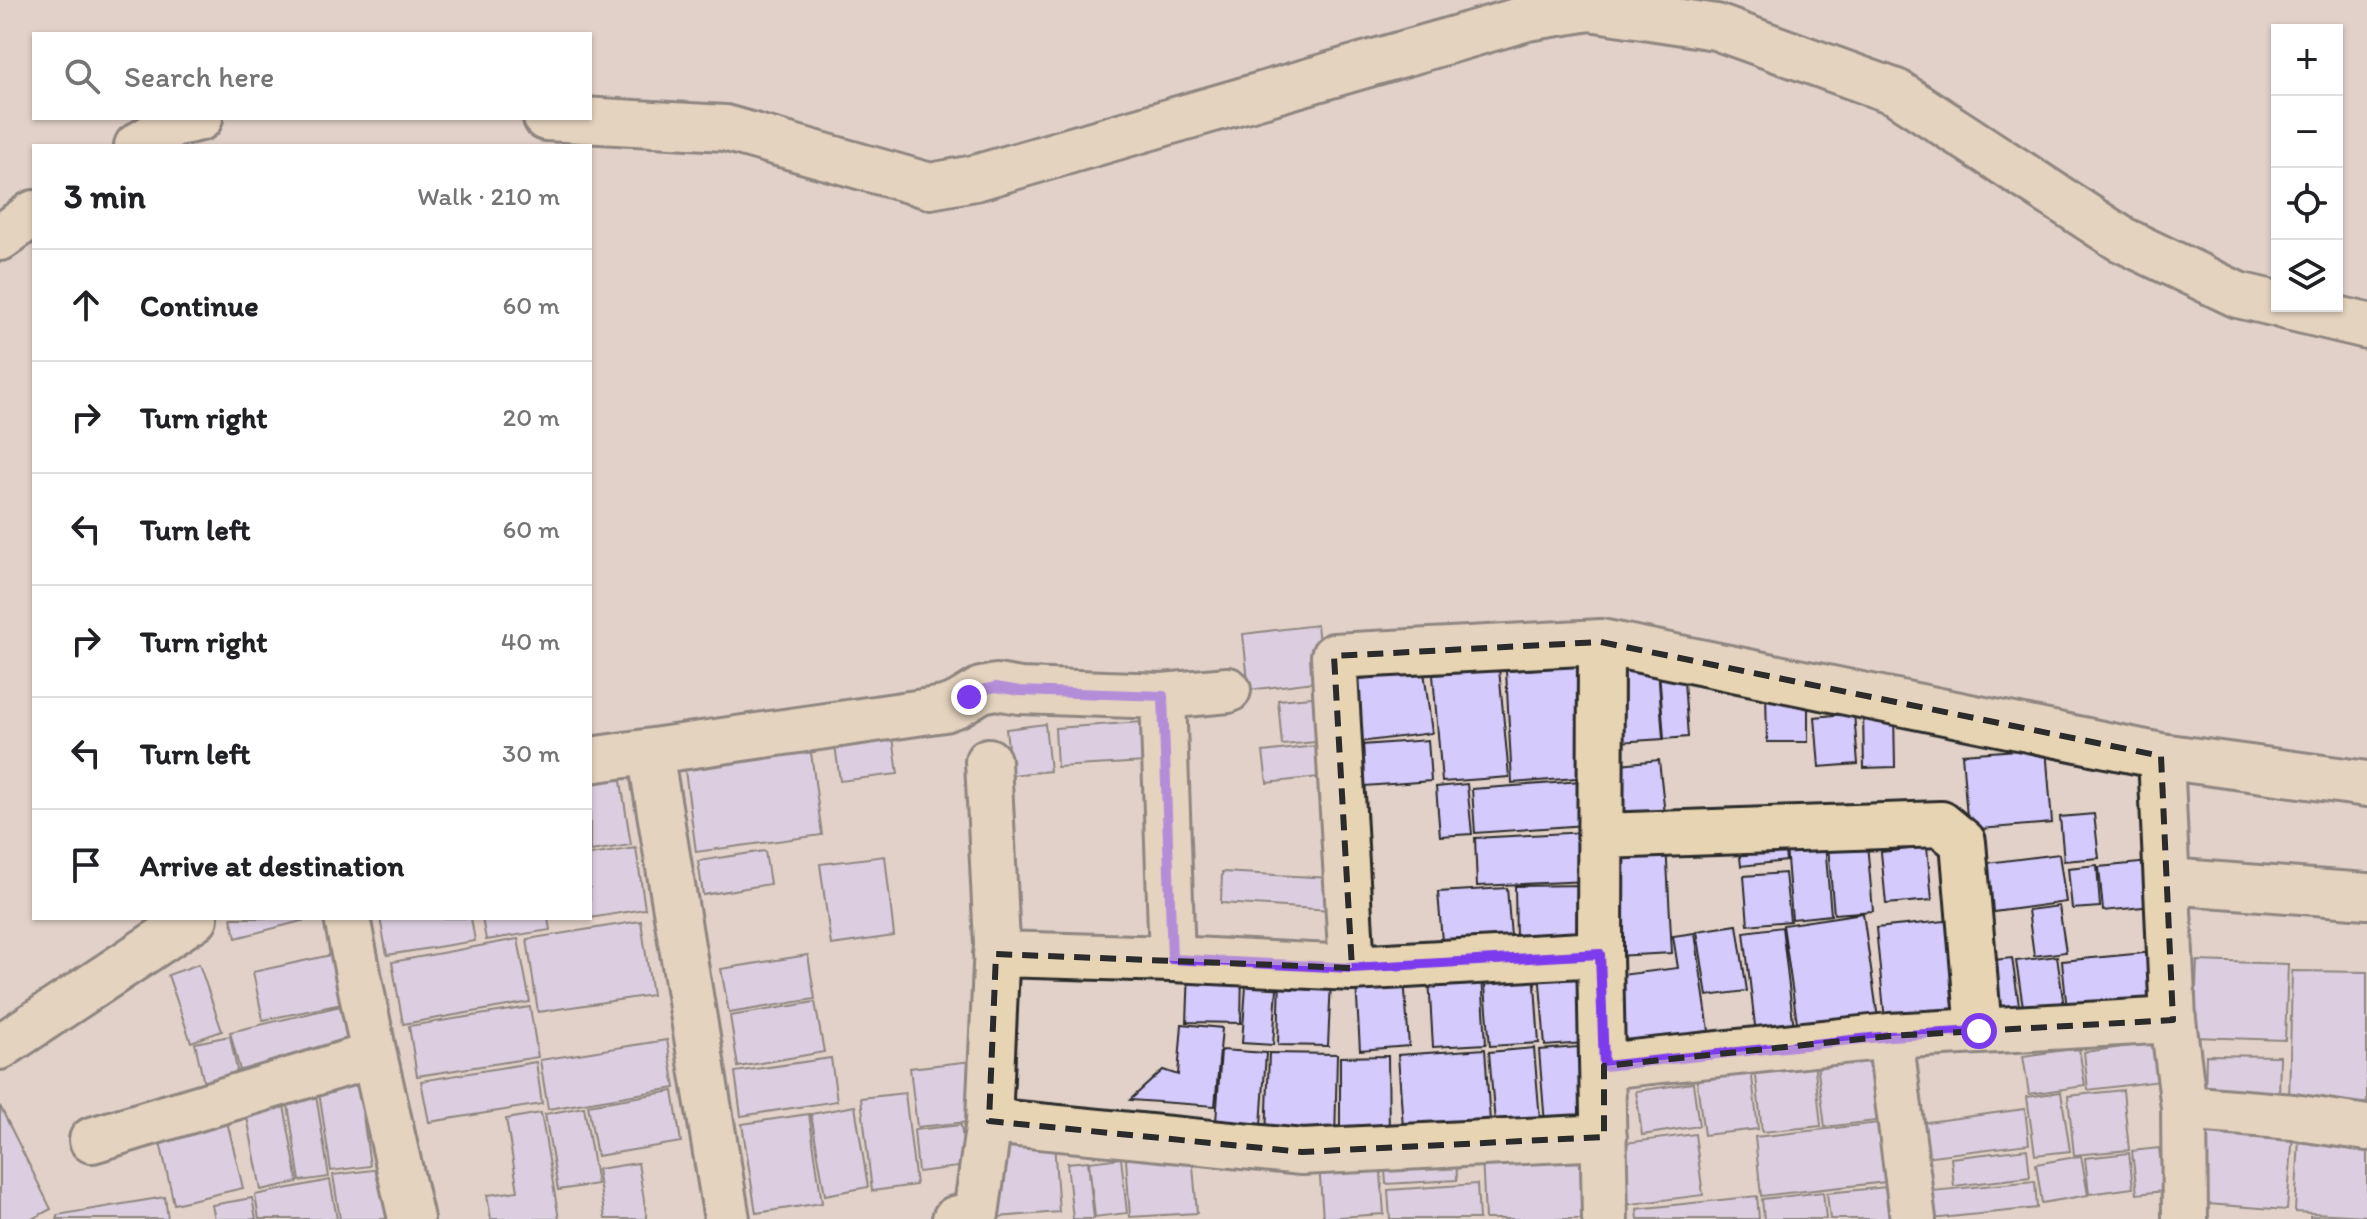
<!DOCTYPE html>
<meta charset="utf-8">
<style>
body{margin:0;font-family:Itim,sans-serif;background:#f2f2f2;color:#202124}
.controls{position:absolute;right:24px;top:24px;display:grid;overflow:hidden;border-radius:0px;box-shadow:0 2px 6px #0004}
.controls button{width:72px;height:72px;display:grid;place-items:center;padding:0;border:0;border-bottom:2px solid #e0e0e0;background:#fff;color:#202124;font:40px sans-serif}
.stop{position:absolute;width:24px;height:24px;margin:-18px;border:6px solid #7c3aed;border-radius:50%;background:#fff}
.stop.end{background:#7c3aed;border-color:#fff;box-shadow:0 2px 8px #0008}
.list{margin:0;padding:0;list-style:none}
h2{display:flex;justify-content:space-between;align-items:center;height:104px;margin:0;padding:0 32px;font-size:34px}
h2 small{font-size:26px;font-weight:400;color:#757577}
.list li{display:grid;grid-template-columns:52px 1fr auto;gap:24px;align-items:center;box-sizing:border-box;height:112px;padding:0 32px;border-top:2px solid #e0e0e0}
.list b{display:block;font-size:30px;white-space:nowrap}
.list em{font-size:26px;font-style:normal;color:#757577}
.icon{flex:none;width:44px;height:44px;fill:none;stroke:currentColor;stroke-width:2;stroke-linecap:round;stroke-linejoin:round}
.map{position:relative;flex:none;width:2367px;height:1219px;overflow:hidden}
.search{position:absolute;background:#fff;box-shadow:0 2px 6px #0004;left:32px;top:32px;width:560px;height:88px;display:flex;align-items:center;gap:20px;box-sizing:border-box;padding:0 28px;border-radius:0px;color:#757577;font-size:30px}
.panel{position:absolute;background:#fff;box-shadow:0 2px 6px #0004;left:32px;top:144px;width:560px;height:776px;border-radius:0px}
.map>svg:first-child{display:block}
.building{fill:#d4cafc;stroke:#2b2b2b;stroke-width:2}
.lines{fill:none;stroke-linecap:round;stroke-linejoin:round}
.minor-casing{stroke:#2b2b2b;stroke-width:50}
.minor{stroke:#e7d4b2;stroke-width:44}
.route{stroke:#7c3aed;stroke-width:10}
.marked{fill:none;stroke:#2b2b2b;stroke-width:6;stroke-dasharray:16 10;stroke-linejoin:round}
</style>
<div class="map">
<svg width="2367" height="1219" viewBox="0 0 2367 1219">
<rect width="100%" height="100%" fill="#e1d1c8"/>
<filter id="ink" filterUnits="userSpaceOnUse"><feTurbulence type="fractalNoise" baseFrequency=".0125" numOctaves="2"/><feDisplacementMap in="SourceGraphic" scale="16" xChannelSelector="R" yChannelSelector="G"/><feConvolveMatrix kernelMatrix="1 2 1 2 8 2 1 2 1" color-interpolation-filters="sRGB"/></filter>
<g filter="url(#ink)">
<path class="building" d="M1317,625L1323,681L1249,690L1243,634Z
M1582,666L1589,777L1512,783L1506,671Z
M1683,667L1688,737L1664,739L1659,669Z
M1658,668L1663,739L1618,742L1613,671Z
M1499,669L1509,777L1442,782L1433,675Z
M1424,671L1432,733L1360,742L1352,680Z
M1808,689V742H1767L1766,690Z
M1323,696L1328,741L1282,745L1278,700Z
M1863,712H1894L1895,767L1864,768Z
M1854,713L1858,764L1819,767L1815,717Z
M1143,722L1146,762L1057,767L1055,728Z
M1045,724L1050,771L1011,775L1006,729Z
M893,737L898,774L840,781L835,745Z
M1428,740L1431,781L1365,786L1362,745Z
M810,745L822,835L696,852L684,763Z
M1324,745L1327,776L1267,783L1263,752Z
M2046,748L2052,823L1968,830L1962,754Z
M1659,760L1665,815L1616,820L1610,765Z
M620,775L631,845L590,851V779Z
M1582,781L1585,825L1475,833L1472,789Z
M1467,784L1472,834L1440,836L1436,787Z
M2094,814L2099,858L2064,861L2060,817Z
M1586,832L1588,881L1477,886L1475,838Z
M1824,832L1831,915L1792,919L1785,835Z
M1866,832L1873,911L1834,914L1827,835Z
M1783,834L1786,861L1741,866L1738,839Z
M1666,844L1672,953L1615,956L1609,846Z
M1927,847L1932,900L1886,904L1881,852Z
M636,848L645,909L590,918V855Z
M765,851L770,884L703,895L698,861Z
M2059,854L2066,902L1986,913L1979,864Z
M885,856L894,936L831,945L820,864Z
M2150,862L2153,906L2103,911L2099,867Z
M2097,865L2100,907L2072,909L2068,868Z
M1222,872L1332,878L1331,910L1221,903Z
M1785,873L1790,921L1748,925L1744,876Z
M1586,885L1588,938L1516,940L1515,886Z
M1507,888L1512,949L1443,954L1438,892Z
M2059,906L2066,952L2034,956L2028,910Z
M1863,913L1878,1019L1798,1029L1783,925Z
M231,918H313L236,938Z
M380,918H471L475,941L387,955Z
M482,918H548L550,930L486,940Z
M1955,920L1964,1013L1885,1021L1876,928Z
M641,921L652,995L538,1012L527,939Z
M1737,925L1747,991L1707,996L1697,931Z
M1782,927L1794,1029L1756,1034L1744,932Z
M1695,933L1709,1031L1622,1043L1613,976L1678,968L1673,936Z
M518,939L530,1002L403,1024L392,962Z
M2154,952L2159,1001L2067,1010L2062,961Z
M331,955L342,1004L263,1020L253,972Z
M808,955L815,999L729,1013L721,969Z
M2057,956L2064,1007L2024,1013L2016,961Z
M2012,958L2020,1012L1993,1017L1985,961Z
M2197,961L2288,964L2285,1040L2194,1037Z
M199,964L222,1031L191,1042L168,975Z
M1592,967L1598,1042L1545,1046L1539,971Z
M1189,970L1242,971L1241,1023L1187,1022Z
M1534,971L1539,1043L1490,1046L1484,974Z
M2292,971L2367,972V1103L2289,1102Z
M1247,972L1278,974L1273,1045L1242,1043Z
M1482,975L1486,1044L1433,1047L1429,978Z
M1280,978L1331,980L1328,1046L1278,1045Z
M1404,978L1409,1046L1360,1050L1356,982Z
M815,1002L824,1052L738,1067L730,1016Z
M345,1005L357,1055L243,1082L230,1032Z
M530,1007L538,1057L417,1076L409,1026Z
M1182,1024L1222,1028L1215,1106L1130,1100L1163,1070L1178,1075Z
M230,1036L241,1090L207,1097L195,1043Z
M667,1040L675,1088L548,1109L540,1060Z
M2155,1043L2161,1081L2088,1090L2084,1052Z
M1592,1046L1598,1120L1545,1124L1539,1050Z
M1534,1048L1540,1120L1495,1123L1489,1052Z
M2079,1048L2085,1086L2029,1094L2023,1056Z
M1485,1049L1490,1122L1403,1127L1398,1055Z
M1221,1050L1266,1053L1261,1126L1216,1122Z
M1813,1051L1821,1126L1762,1132L1754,1058Z
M1269,1053L1337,1054L1335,1142L1266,1140Z
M1876,1055L1884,1120L1825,1127L1817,1063Z
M2206,1055L2280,1056L2279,1099L2205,1098Z
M1388,1056L1389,1136L1340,1137V1057Z
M831,1058L837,1101L741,1116L735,1072Z
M1750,1060L1758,1129L1704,1135L1695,1067Z
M972,1061L979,1121L917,1127L910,1068Z
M536,1062L542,1104L429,1122L421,1081Z
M357,1073L370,1166L331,1171L317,1079Z
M314,1082L329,1177L300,1181L285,1086Z
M1693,1083L1699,1126L1642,1135L1636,1091Z
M281,1089L298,1182L261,1190L243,1096Z
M2123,1090L2129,1150L2074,1155L2068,1096Z
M673,1091L681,1142L597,1156L588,1105Z
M2061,1092L2070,1151L2035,1155L2027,1097Z
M905,1093L916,1185L872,1191L861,1098Z
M0,1106L51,1209L32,1219H0Z
M855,1106L868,1187L825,1195L811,1114Z
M584,1107L597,1184L558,1190L545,1114Z
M2025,1109L2029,1144L1916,1158L1912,1124Z
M541,1113L559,1219H491L487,1195L518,1191L506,1119Z
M809,1114L822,1203L756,1213L742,1124Z
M226,1117L243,1188L174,1204L158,1133Z
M1879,1123L1886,1182L1761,1196L1755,1137Z
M961,1125L966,1166L918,1172L914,1130Z
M2200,1125L2293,1133L2287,1210L2194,1203Z
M1695,1134L1703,1195L1624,1205L1617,1144Z
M2299,1138L2367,1140V1216L2295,1212Z
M1054,1143L1059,1212L998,1217L992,1148Z
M2159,1148L2164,1191L2137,1194L2132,1151Z
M1592,1149L1596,1219H1485L1482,1153Z
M2027,1149L2030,1177L1954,1186L1951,1158Z
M2129,1153L2133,1188L2089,1194L2085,1158Z
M1192,1154L1197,1213L1130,1217L1126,1159Z
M1456,1154L1457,1180L1386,1184L1384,1157Z
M2081,1156L2088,1195L2042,1203L2036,1164Z
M1121,1158L1127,1213L1095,1217L1089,1162Z
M1380,1160L1384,1214L1323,1218L1319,1164Z
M1088,1161L1094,1219H1073L1067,1163Z
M638,1163L647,1219H605L597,1169Z
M380,1169L388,1219H340L333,1175Z
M330,1180L337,1219H259L255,1195Z
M2035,1181L2037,1208L1931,1219L1921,1192Z
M1477,1184L1479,1219H1390L1388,1190Z
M1887,1187L1890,1219H1830L1827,1193Z
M1823,1192L1826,1219H1764L1762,1199Z
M1757,1196L1759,1219H1638L1637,1209Z
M165,1197L168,1219H57V1215Z
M252,1198L256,1219H215L212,1205Z
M2310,1216L2349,1217V1219H2310Z"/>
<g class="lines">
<defs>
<path id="minor" d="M546,118L725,128L930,186L975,178L1527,18L1590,8L1716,27L1896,92L2121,239L2238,295L2277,304
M137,146L173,124L200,118
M0,238L34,213
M2283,306L2367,326
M1601,642L1600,954L1605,1219
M1163,696L1172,959
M650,752L727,1219
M2161,756L2173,1020L2184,1108L2185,1219
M590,760L944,709L958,704L981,690L996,687L1020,691L1163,696L1228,690
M988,761L997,944L989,1121
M1602,836L1941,824L1963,842L1979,1031
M2167,881L2367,896
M347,918L374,1055L411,1219
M996,954L1172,959L1352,968
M1600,954L1352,968L1334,656L1601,642L2161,756L2367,784
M1890,1036L1913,1219
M0,1047L195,918
M1604,1066L1890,1036L2173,1020
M2184,1108L2293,1117L2367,1128
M92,1140L374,1055
M955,1219L976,1214L989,1121L1302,1152L1604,1137"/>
</defs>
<use href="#minor" class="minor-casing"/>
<use href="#minor" class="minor"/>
</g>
</g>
<g class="lines" filter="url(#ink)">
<path class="route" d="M969,697L981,690L996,687L1020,691L1163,696L1172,959L1352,968L1600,954L1604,1066L1890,1036L1979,1031"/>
</g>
<path d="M0 0H2367V1219H0ZM1601,642L2161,756L2173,1020L1890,1036L1604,1066V1137L1302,1152L989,1121L996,954L1352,968L1334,656Z" fill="#e1d1c8" fill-opacity=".55" fill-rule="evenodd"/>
<path class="marked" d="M1601,642L2161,756L2173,1020L1890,1036L1604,1066V1137L1302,1152L989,1121L996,954L1352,968L1334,656Z"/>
</svg>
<div class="controls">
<button>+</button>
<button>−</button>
<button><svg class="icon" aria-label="locate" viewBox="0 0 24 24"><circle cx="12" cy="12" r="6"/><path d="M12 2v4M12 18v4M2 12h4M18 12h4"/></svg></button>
<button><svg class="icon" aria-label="layers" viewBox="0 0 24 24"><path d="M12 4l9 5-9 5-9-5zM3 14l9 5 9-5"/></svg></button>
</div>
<div class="stop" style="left:1979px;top:1031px"></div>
<div class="stop end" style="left:969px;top:697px"></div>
<div class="search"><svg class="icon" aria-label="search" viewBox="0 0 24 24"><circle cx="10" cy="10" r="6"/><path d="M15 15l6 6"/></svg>Search here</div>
<section class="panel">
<h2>3 min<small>Walk · 210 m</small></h2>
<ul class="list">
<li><svg class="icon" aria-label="ahead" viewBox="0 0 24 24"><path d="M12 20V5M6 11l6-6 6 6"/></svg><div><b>Continue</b></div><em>60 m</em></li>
<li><svg class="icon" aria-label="right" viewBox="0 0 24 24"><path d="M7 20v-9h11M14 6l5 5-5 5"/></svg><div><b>Turn right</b></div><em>20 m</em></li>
<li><svg class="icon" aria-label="left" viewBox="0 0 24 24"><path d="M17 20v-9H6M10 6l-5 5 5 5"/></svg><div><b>Turn left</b></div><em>60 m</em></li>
<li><svg class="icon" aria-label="right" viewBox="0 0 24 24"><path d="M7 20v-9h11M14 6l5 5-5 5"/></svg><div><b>Turn right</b></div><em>40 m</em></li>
<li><svg class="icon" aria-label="left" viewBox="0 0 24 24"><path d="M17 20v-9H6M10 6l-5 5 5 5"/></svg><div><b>Turn left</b></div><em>30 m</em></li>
<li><svg class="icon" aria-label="arrive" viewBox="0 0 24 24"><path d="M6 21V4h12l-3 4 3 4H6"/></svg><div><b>Arrive at destination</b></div></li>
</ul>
</section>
</div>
